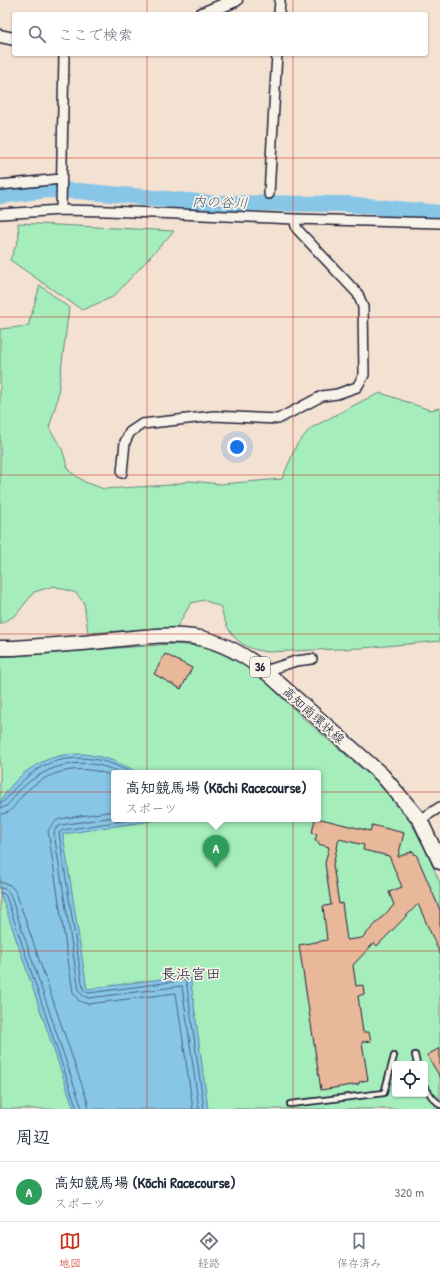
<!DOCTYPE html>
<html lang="ja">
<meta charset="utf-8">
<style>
body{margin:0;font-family:"Patrick Hand","Klee One",sans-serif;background:#f2f2f3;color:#1f2937}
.controls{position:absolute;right:12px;bottom:12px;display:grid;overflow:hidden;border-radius:4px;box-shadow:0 1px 3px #0004}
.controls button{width:36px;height:36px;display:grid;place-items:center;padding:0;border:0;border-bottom:1px solid #e0e1e3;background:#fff;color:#1f2937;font:20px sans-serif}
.you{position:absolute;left:237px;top:447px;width:14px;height:14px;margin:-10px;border:3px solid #fff;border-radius:50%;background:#1a73e8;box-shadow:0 0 0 6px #1a73e833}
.badge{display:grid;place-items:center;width:26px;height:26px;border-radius:50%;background:#c8321e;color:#fff;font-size:13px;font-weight:700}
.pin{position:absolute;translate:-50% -33px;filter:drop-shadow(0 1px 2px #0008)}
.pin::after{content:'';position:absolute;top:21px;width:14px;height:12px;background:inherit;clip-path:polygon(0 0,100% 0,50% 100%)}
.popup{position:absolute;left:111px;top:770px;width:210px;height:52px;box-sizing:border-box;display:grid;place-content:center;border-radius:4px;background:#fff;filter:drop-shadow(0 1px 3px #0005);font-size:13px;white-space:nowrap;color:#747a83}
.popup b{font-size:15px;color:#1f2937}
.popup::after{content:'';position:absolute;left:50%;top:100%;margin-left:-8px;border:8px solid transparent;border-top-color:#fff}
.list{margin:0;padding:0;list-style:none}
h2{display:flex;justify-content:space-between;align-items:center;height:52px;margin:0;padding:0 16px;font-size:17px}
h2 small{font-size:13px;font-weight:400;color:#747a83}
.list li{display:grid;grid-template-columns:26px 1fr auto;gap:12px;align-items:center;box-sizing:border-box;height:60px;padding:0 16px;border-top:1px solid #e0e1e3}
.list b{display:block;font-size:15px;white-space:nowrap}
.list p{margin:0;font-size:13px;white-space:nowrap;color:#747a83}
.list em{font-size:13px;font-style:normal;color:#747a83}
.icon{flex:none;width:22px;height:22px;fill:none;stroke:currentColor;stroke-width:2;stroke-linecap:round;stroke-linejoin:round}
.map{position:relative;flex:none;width:440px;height:1109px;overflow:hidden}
.search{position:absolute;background:#fff;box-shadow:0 1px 3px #0004;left:12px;right:12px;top:12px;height:44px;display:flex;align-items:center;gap:10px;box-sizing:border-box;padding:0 14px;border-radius:4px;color:#747a83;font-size:15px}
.sheet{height:112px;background:#fff}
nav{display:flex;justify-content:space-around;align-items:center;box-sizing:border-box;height:56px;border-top:1px solid #e0e1e3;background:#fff;font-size:11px;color:#747a83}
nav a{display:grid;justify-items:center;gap:2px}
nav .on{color:#c8321e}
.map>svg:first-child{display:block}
.green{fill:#a5eebc;stroke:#64887c;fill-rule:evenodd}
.water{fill:#87c6e7;stroke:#5f84a2}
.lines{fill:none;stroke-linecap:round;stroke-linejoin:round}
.shore{stroke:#4a6480;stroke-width:1}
.river{stroke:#87c6e7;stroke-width:16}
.building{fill:#e9b79a;stroke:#22223b;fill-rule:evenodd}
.lane-casing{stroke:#22223b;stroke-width:8}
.street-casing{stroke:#22223b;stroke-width:12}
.secondary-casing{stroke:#22223b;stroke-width:15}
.primary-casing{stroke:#22223b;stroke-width:17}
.lane{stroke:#f7f3e8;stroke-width:4.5}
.street{stroke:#f7f3e8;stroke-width:9}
.secondary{stroke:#f7f3e8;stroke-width:12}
.primary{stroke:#f7f3e8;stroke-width:14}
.grid{fill:none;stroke:#c8321e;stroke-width:1;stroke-opacity:0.55}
.labels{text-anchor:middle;stroke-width:3.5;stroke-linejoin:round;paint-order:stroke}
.shield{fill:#f7f3e8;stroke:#62616f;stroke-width:1}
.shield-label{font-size:12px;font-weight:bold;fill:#22223b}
.street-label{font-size:13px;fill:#22223b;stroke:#f7f3e8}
.water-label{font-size:14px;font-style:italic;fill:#40536f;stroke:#f7f3e8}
.quarter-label{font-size:15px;fill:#22223b;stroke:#f7f3e8}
</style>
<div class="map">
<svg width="440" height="1109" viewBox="0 0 440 1109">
<rect width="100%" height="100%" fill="#f3e1d1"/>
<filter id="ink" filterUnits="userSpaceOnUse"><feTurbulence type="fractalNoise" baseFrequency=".025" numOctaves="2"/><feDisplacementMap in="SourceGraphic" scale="8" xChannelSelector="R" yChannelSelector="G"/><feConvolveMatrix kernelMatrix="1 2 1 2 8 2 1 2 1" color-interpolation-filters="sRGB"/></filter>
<g filter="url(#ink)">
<path class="green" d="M18,223L174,231L113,297L82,310L10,260L19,238Z
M40,285L69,308L57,401L49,428L62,449L69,471L85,482L104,489L170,485L190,481L221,484L282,479L297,444L311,428L364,400L381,393L430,410L440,408V641L363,648L267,652C239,648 227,635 221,607L204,600L191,603L177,627L88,633L84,603L76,593L54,586L34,592L16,615L0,624V329L28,326Z
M172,644L199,646L220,653L236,661L242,662L243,664L261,679L264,680L302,717L373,778L388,794L413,826L426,851L440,883V1109H0V657ZM114,773H318V819H114ZM395,1064H425V1094H395Z"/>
<path class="water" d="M84,754C103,757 121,761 137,773H114V819H164L63,834L87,989L190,975L208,1109H74L0,892V803C11,779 39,758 65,755C71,754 78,754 84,754Z"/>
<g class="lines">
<path class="shore" d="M0,803C7,802 11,791 17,786C24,779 33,772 41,767C68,753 105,756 130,773
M0,808C10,808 13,796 20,790C47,763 85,755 120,773
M114,811L59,819L53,823L48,831L73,992L79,1001L88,1004L176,993L193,1109
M0,814C13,814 15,803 23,795C45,770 83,762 114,777
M114,817L61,825L56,828L54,833L79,991L83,996L89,998L182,986L199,1109
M136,819L63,830L59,833L83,989L86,992L89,993L186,980L204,1109
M0,882L10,885L16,892L88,1103V1109
M0,888L6,889L10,894L82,1109
M0,893H3L6,896L77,1109"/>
<path class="river" d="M0,196L46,190L79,191L209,203L347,204L440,213"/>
</g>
<path class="building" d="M165,654L192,668L181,689L154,674Z
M315,819H321L370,831L372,825L404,833L398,857L413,851L415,855L416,854L440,910V954L418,904L377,946L374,943L353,965L356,986L363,985L364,994L358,996L363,1032H369L371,1041L362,1042L368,1080L359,1082V1084L321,1090L299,945L327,940L323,906L331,905L325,863L329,847L318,844L319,842L315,841L317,834L312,833ZM339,839L364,845L363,850L389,856L402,887L389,892L394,905L362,938L347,940L342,903L339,904L333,865Z
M440,1048V1077L427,1055Z"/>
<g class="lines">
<defs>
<path id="lane" d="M415,1055L417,1064
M425,1087L432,1097L440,1105
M290,1104L384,1093L394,1056"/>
<path id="street" d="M279,14L280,0
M0,185L61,179
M269,194L277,54
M61,210L64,54
M0,214L61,210L108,211L294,219L440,223
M122,473L125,442L130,432L142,424L214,416L278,419L322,396L337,394L357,387L364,375L363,307L358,294L297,229L294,219
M265,671L296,661L312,659
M420,820L440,807"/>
<path id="secondary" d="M202,14L236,0
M0,36L14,39"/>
<path id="primary" d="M0,648H14C44,646 73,644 103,641C134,638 168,632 200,638C224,643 246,656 265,671L382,775L420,820L440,862"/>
</defs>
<use href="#lane" class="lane-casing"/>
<use href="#street" class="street-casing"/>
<use href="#secondary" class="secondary-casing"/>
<use href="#primary" class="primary-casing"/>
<use href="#lane" class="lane"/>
<use href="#street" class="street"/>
<use href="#secondary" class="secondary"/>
<use href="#primary" class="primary"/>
</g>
</g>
<path class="grid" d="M147,0V14M293,0V14M147,54V1109M293,54V1109M0,158H440M0,317H440M0,475H440M0,634H440M0,792H440M0,951H440"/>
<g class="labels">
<rect class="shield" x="250" y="657" width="20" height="20" rx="3"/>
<g class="shield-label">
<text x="260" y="671">36</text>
</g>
<g class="street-label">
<text transform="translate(314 715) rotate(42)" y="5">高知南環状線</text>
</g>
<g class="water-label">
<text transform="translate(220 202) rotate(2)" y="5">内の谷川</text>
</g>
<g class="quarter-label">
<text x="191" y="979">長浜宮田</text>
</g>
</g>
</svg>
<div class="controls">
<button><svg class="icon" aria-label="locate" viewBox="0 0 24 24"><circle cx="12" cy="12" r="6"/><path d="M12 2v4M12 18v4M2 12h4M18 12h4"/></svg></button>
</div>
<div class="you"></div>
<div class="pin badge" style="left:216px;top:868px;background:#2e9e5b">A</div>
<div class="popup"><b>高知競馬場 (Kōchi Racecourse)</b>スポーツ</div>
<div class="search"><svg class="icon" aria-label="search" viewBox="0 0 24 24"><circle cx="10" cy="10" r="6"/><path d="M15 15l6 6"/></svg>ここで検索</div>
</div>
<section class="sheet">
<h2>周辺<small></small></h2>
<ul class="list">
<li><span class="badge" style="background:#2e9e5b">A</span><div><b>高知競馬場 (Kōchi Racecourse)</b><p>スポーツ</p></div><em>320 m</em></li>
</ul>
</section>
<nav>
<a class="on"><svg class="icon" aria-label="map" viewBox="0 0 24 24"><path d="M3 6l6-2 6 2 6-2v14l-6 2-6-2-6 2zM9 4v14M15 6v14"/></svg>地図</a>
<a><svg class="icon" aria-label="directions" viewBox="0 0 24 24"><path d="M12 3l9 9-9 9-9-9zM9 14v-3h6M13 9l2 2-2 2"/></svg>経路</a>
<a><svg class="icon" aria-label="saved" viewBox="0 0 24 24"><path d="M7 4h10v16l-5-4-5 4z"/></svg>保存済み</a>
</nav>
